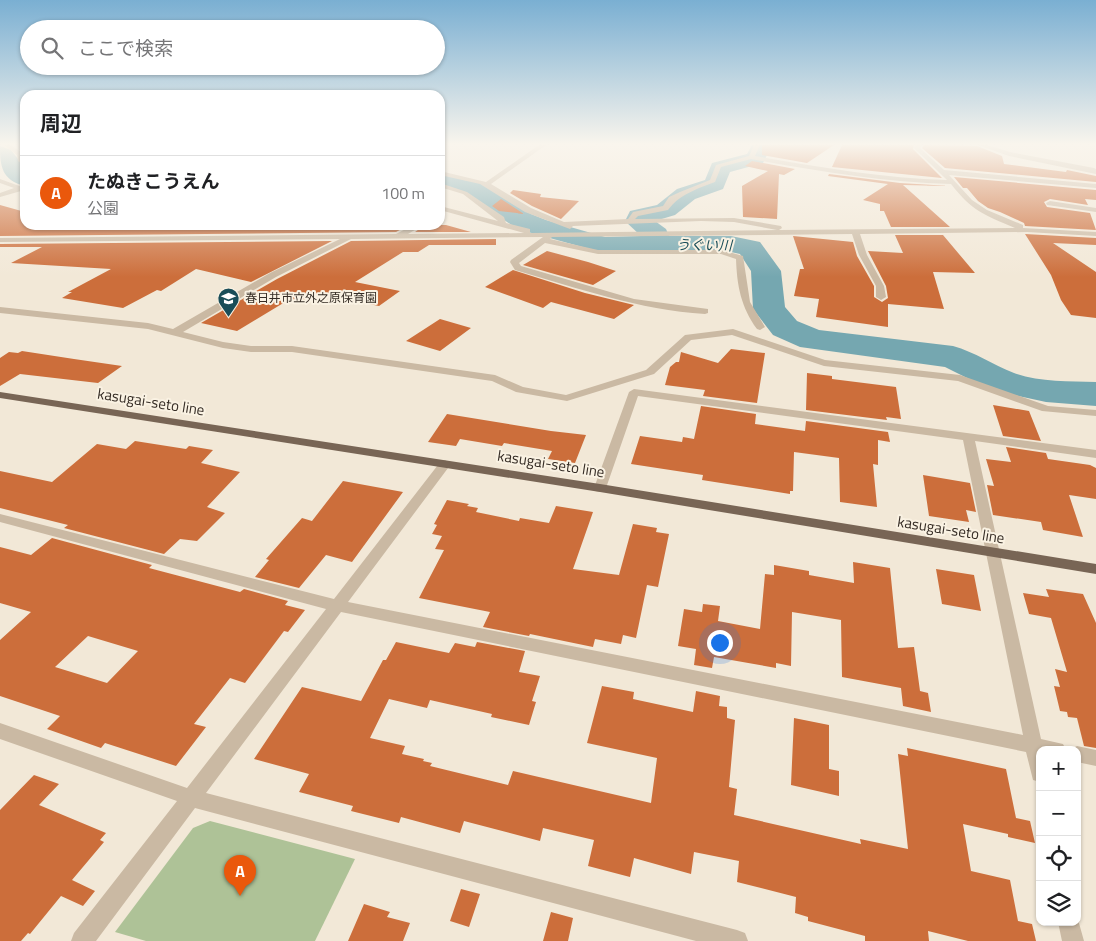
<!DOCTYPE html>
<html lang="ja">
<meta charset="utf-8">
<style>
body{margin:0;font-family:"Titillium Web","Noto Sans JP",sans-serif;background:#f2f2f2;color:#202124}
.controls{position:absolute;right:15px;bottom:15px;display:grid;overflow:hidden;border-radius:10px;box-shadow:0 1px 4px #0004}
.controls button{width:45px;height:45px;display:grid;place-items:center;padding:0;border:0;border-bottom:1px solid #e0e0e0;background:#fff;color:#202124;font:25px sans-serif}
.you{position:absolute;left:719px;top:642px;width:18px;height:18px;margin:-12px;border:4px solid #fff;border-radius:50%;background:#1a73e8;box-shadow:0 0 0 8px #1a73e833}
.badge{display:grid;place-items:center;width:32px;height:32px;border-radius:50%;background:#ea580c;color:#fff;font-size:16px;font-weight:700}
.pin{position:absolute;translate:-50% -41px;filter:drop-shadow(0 1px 2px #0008)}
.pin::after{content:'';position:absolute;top:26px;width:18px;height:15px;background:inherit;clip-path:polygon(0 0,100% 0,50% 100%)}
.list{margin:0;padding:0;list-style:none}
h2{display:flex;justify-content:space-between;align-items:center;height:65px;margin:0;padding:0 20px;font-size:21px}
h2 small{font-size:16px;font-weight:400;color:#757577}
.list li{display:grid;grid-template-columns:32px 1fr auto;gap:15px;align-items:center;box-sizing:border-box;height:75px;padding:0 20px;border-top:1px solid #e0e0e0}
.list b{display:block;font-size:19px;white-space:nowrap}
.list p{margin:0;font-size:16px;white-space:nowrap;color:#757577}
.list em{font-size:16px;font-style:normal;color:#757577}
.icon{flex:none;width:28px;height:28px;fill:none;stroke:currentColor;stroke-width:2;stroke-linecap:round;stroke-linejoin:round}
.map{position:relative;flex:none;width:1096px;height:941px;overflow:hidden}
.search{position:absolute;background:#fff;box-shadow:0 1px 4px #0004;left:20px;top:20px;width:425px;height:55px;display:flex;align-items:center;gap:12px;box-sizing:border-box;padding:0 18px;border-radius:28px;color:#757577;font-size:19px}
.panel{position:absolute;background:#fff;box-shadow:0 1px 4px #0004;left:20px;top:90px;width:425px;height:140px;border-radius:15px}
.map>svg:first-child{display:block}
.green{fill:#aec297}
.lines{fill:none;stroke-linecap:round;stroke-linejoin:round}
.river{fill:#75a7b0;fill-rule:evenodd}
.building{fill:#cc6e3b;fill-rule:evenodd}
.minor{fill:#cab9a3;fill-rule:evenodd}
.major{fill:#786555;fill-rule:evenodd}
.labels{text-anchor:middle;stroke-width:4;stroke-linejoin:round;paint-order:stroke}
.far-poi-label{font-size:12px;fill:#352c25;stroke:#faf2e3;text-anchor:start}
.far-water-label{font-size:14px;font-style:italic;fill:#194d58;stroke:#faf2e3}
.street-label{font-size:15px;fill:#352c25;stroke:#faf2e3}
</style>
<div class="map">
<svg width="1096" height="941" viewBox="0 0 1096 941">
<rect width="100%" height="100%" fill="#f2e8d7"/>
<path class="green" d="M210,821L355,859L315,941H146L115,932L193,828Z"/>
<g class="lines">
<path class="river" d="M752,145H772L763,163L730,172L723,189L695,199L675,215L655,221L666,229L669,236H731L760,242L781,271L785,307L797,321L819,330L953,346C975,352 993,365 1014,373C1039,382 1069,381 1096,382V406L1046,402L991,390L945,367L800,347L773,335L753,309L751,271L740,254L731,252L604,253L528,232L513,226L463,192L440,187V173L479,182L531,214L546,220L605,237L641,236L625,221L630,211L657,205L677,189L705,180L712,163L747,154Z
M0,146L11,150L25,168V186C2,180 0,167 0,146Z"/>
</g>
<path class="building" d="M762,145H834L807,163L762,155Z
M842,145H914L913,149L942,178L832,167Z
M924,145L977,146L1002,156L1004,164L1066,172L1067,170L1096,176V182L945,168L922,148Z
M752,161L795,169L784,175L779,174L777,219L743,217L742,186L768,171L745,166Z
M829,174L900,183L950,186L903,185L950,227H891L884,211H880V204L863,200L888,184L828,176Z
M954,177L1096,190V200L1085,199L1088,205L1050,199L1044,202L1047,207L1090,213L1096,230L1025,226L1024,223L1000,212L988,208L978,201L967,188H963Z
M513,190L541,194L540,197L579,201L561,219L532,206L510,193Z
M501,199L524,214H526L499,211L492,206Z
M0,205L25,212V225H409L396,232L0,236Z
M425,225H446L471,232H415Z
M1025,234L1096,238V245L1053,243L1096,272V318L1071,315L1061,300L1051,275Z
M895,235H943L975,273L933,272L944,309L888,304V327L816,317L819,299L794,296L800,269H804L793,236L853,242L857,256L874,286V297L882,302L888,298L886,286L868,251L903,253Z
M496,239V245H429L418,252H403L355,282L400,291L379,306L319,294L306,302L290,299L237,331L201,323L277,279L351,241Z
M332,241L251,282L196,269L161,291L157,290L123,308L62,298L72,292H68L111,269L11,263L42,247H0V244Z
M547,251L588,262L616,271L593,285L523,265Z
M513,270L585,293L634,305L614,319L551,302L543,308L485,287Z
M440,319L471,328L440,351L406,341Z
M731,349L765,353L757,403L703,396L705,390L665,385L670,367L676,362H679L681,352L718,363Z
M22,351L74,359L122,366L98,383L20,374L0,386V358L9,352L18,353Z
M807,373L832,376V379L896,387L901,419L886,417L887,420L806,410Z
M993,405L1029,411L1041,441L1003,436Z
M701,406L756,414L755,424L805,431L806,421L888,432L890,442L878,440V465L873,464L877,507L840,502L839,458L794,452L793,491H790V494L702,480L703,475L631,464L640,436L682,442L683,437L694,439Z
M447,414L551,431L586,435L575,463L548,459L552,451L504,443L502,446L460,439L456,446L428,442Z
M135,441L186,449L189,446L213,450L201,463L240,472L207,507L225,513L197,541L180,539L164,554L64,528L68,525L0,508V471L52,482L97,444L126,449Z
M1006,447L1046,453L1048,459L1090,465L1096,468V499L1069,495L1083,537L1043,530L1041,522L993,515L987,485L994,486L986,459L1011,462Z
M923,475L970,483L976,512L966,510L969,522L929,516Z
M343,481L403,492L352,562L326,555L299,588L255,577L269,560L266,559L302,518L312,521Z
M447,500L469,504L467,506L478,508L476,512L519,521L520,518L549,523L556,506L593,512L573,569L619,575L633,524L657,528L656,532L669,534L658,587L647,585L636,638L623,635L621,644L595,639L593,647L530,634L529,636L483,627L490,612L419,598L444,550L435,549L442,536L432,534L437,525L434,524Z
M52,538L152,565L149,568L240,592L244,589L288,601L285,605L305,610L288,632L284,631L245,683L230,678L194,724L206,727L176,766L105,743L101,748L47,729L60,716L0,696V640L31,612L0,603V547L31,555ZM88,636L138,651L107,683L55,667Z
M853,562L890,568L898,648L914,647L920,691L928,693L931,712L903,706L901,688L842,677L841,620L792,612L791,666L776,663V668L714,657L712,668L694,665L696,649L678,646L684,609L702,612L703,604L720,606L718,621L760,629L765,574L774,575V565L809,571V575L854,583Z
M936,569L974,575L981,611L942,604Z
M1046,589L1083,594L1096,623V748L1084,746L1077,718L1068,717L1067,712L1060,711L1054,686L1060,687L1055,669L1067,672L1051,618L1029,614L1023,593L1049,597Z
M396,642L449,653L455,643L475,647L477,642L525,651L519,672L540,676L532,701L536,702L529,725L491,717L492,714L430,700L427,708L389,699L370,738L405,746L402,754L424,759L423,761L432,763L430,766L508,785L513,771L651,803L657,758L587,743L602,686L634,692L633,699L693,712L696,691L720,696L719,706L727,707V718L735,720L729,787L737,789L734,815L861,844L860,839L908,849L898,754L908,756L907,748L1006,769L1016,818L1030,821L1035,843L1008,837V834L963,824L971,871L1010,880L1018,921L1032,924L1036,941H968L928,931L929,941H865V936L808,921V917L795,913L796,897L737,882L739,861L694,852L691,874L634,858L630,877L588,866L594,840L543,828L540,841L464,821L460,833L401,817L399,823L351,811L353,806L299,792L309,774L254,759L302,687L361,701L383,660H386Z
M794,718L829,725V769L839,771V796L791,785Z
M34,775L59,784L39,805L106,833L100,840L104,842L72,880L95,891L83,906L61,896L30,934L28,933L21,941H0V810Z
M461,889L480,894L469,927L450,921Z
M364,904L390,912L387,917L410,923L403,941H348Z
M551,912L573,918L568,941H543Z"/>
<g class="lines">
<path class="minor" d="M4,145H11L22,153L25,166L18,161L17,155Z
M539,145H546L491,184L531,208L564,222L628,219L633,212L663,206L669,197L680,192L710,180L716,165L749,156L754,145H760L755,156C819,167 882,178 947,180L914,148L916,145H922L920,148L944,170L1096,184V188L949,175L972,200L987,210L1023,225V228L1096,232V236L1027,232L860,234L867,255L884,286L886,297L881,300L876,297V286L859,255L852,234L552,237L550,239L598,250H722L743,256L750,302L765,327L760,330L757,329C741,307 737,286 736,259L721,254H598L545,243L519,263L521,266L634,299L708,309V313L705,314C639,310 578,288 515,270L510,262L511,260L543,237L351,239L276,277L183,332L223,342L251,346H292L495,375L523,387L566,395L646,370L685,335L733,329L825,360L960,375L1048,406L1096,410V416L1042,411L958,381L824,366L732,335L691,340L654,374L567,401L516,392L492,381L292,352H251L223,348L148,329L0,313V307L148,323L173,329L270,273L340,239L0,242V238L396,234L413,225H423L408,234L524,233L440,210V206L498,221L463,194L440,187V183L467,192L504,217L506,223L530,229V233L777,230L734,222L701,221L573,226L570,229L525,212L480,184L440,175V171L486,182ZM751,159C818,171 883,182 951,184C973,212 983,214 1015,228L779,230L782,228L781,226L734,218L635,219L638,216L668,210C680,194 697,189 715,182L721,167Z
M978,145H987L1010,152L1094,168L1096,169V174L1009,156Z
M0,179L25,188V192L21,191L0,197V193L14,188L0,183Z
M1050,201L1096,208V212L1047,205L1046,203Z
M634,389L1096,450V458L975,441L1041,739L1063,744L1066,750H1040V782L1033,780L1026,752L341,612L206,793L737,930L745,933L748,941H696L195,808L96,941H71L74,933L177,801L0,739V723L187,788L326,609L0,522V514L334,599L441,461L445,460L451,464L348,602L1023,735L963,440L638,396L606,488L600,492L595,491L594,488L629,392Z
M1077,746L1096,750V766L1077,762V750H1070Z
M1077,916L1084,941H1062L1058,922H1077Z"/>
<path class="major" d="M0,392L600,484L1096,564V574L600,492L0,398Z"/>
</g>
<linearGradient id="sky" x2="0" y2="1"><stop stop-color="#7aafd2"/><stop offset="0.52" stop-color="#f9f5ed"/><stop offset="1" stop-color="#f9f5ed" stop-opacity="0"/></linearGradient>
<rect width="1096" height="277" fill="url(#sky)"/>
<defs>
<symbol id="school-pin" viewBox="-11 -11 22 30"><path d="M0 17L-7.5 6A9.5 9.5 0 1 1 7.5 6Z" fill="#194d58" stroke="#faf2e3"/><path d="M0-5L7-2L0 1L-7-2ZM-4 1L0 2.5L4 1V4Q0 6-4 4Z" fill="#fff"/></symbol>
</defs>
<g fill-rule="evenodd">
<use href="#school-pin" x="216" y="286" width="25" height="34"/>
</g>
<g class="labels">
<g class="far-poi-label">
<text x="245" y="302">春日井市立外之原保育園</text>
</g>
<g class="far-water-label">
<text transform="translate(704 245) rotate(1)" y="5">うぐい川</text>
</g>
<g class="street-label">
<text transform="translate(151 402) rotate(9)" y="5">kasugai-seto line</text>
<text transform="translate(551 464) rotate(9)" y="5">kasugai-seto line</text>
<text transform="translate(951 530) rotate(9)" y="5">kasugai-seto line</text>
</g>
</g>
</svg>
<div class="controls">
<button>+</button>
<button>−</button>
<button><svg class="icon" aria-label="locate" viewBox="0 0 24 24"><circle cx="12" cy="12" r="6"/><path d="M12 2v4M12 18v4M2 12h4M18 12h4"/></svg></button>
<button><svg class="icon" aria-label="layers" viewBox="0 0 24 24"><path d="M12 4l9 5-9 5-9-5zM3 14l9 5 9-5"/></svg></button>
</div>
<div class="you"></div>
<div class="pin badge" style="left:240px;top:896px">A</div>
<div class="search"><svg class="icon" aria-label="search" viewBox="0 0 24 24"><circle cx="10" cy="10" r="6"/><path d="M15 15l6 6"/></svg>ここで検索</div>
<section class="panel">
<h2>周辺<small></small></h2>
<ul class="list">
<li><span class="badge">A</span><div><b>たぬきこうえん</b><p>公園</p></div><em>100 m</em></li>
</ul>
</section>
</div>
